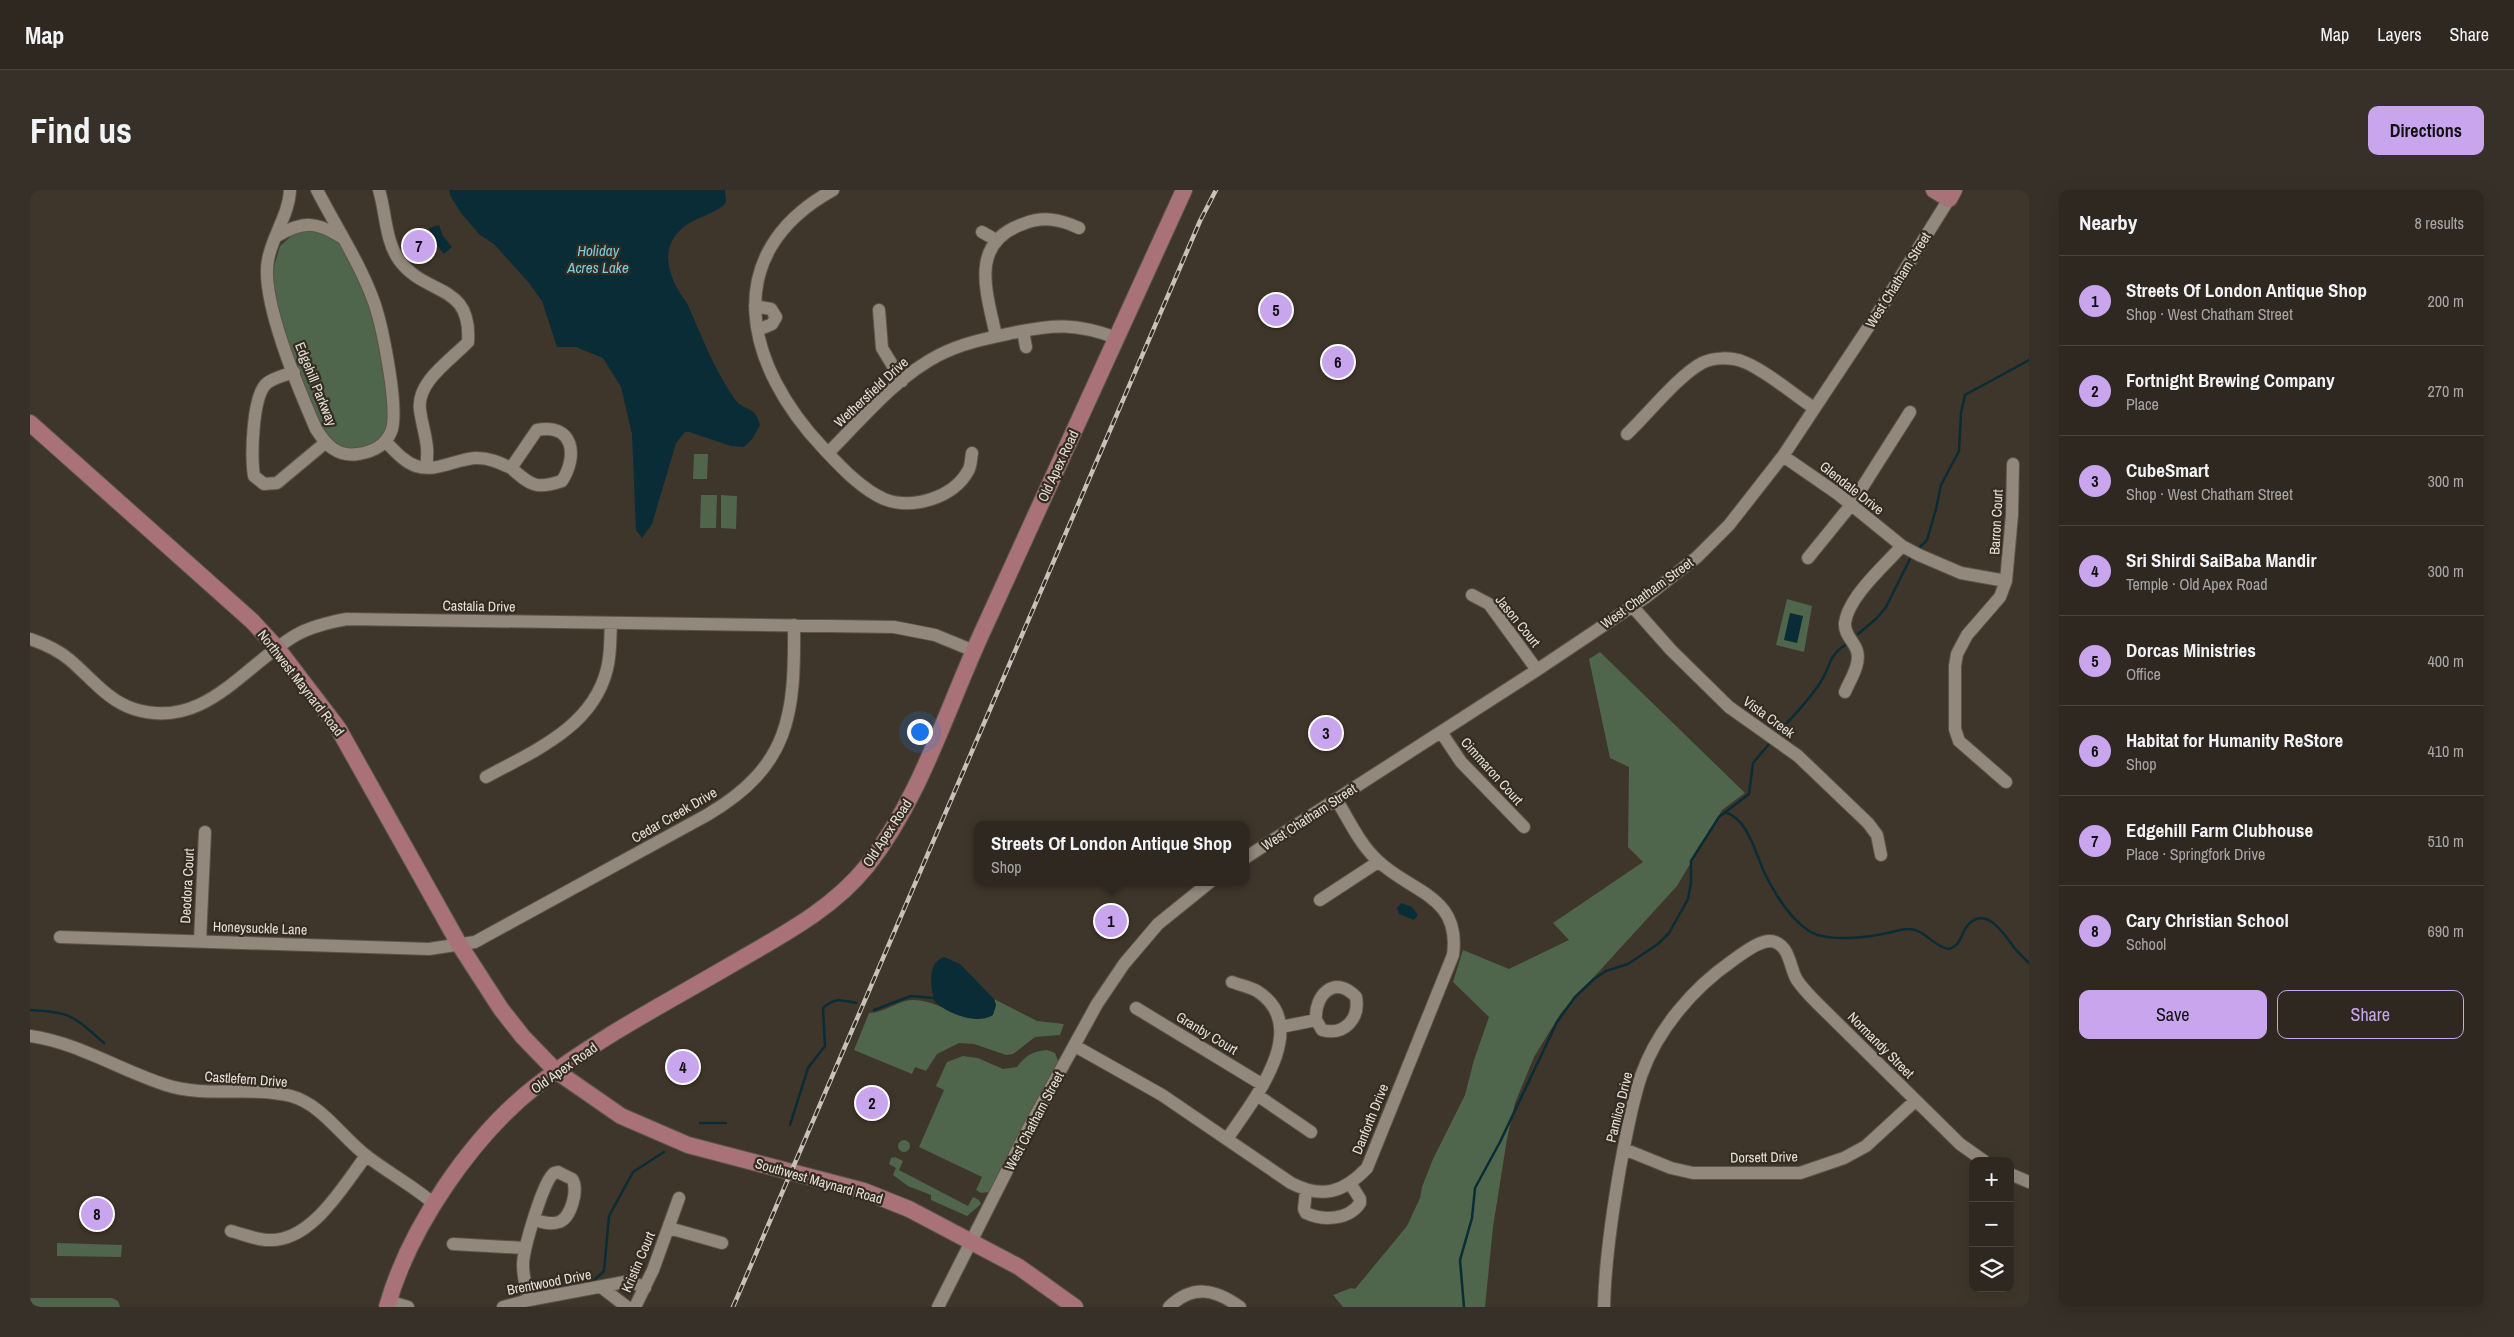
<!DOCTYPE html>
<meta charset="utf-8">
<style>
body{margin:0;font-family:"Archivo Narrow",sans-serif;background:#373029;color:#f1f3f6}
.controls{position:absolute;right:15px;bottom:15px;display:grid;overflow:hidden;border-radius:10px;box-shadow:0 5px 20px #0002}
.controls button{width:45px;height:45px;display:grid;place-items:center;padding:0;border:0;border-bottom:1px solid #4a443e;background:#2f2820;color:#f1f3f6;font:25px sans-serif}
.you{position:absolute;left:889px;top:541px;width:18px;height:18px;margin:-12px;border:4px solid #fff;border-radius:50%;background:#1a73e8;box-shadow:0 0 0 8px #1a73e833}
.badge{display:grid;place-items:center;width:32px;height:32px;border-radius:50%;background:#c9a5ee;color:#111;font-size:16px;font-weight:700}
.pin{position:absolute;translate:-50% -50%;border:2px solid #fff;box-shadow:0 1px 5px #0006}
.popup{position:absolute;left:944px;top:631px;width:275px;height:65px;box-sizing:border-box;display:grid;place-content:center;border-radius:10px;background:#2f2820;filter:drop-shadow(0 1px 4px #0005);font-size:16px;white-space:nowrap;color:#a7a6a5}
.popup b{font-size:19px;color:#f1f3f6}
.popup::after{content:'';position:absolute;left:50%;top:100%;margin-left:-10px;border:10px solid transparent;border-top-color:#2f2820}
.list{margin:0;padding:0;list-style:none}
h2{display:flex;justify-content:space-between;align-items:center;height:65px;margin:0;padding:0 20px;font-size:21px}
h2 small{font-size:16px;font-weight:400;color:#a7a6a5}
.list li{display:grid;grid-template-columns:32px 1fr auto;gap:15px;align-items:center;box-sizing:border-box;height:90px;padding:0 20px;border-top:1px solid #4a443e}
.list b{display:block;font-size:19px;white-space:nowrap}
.list p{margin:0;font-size:16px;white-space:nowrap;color:#a7a6a5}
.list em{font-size:16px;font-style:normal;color:#a7a6a5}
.actions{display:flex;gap:10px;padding:15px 20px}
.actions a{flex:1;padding:11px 0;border:1px solid #c9a5ee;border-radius:10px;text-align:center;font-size:18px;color:#c9a5ee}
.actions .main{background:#c9a5ee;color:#111}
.icon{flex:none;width:28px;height:28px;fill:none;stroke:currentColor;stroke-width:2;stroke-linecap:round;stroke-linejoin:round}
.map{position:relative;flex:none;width:1999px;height:1117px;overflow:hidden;border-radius:10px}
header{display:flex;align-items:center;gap:30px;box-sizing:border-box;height:70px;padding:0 25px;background:#2f2820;border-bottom:1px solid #4a443e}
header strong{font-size:24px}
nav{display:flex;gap:28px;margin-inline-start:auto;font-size:18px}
.intro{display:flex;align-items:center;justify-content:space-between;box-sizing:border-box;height:120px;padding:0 30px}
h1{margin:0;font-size:35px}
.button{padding:12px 22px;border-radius:10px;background:#c9a5ee;color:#111;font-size:18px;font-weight:700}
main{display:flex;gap:30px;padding:0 30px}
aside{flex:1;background:#2f2820;border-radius:10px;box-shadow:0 5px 20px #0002}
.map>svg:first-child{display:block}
.green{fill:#4f654c}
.water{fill:#092c36}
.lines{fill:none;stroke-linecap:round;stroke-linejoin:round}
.stream{stroke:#092c36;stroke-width:2.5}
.minor-casing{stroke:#5b544a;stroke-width:14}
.major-casing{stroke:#5b544a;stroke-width:18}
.minor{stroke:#92887b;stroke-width:12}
.major{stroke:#a97278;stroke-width:16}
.rail-casing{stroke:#c7c1b9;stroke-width:4.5}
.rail{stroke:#352c21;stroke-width:2.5;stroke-dasharray:8;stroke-linecap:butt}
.labels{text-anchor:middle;stroke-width:4.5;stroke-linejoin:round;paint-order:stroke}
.street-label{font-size:14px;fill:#e5e0d9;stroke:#352c21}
.water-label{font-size:15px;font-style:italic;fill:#7fcce5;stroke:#352c21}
</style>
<header>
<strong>Map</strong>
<nav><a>Map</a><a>Layers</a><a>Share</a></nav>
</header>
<div class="intro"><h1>Find us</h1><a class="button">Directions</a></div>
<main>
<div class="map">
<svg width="1999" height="1117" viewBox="0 0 1999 1117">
<rect width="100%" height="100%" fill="#3f362b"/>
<path class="green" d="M276,39L295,42L309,53L325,81L344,127L360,212L361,235L347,255L334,261L310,260L294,245L268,182L250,131L243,95V80L250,56L266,42Z
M664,264H678L677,289H663Z
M671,305H687L686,338H670Z
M691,305L707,306L706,339L691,338Z
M1757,409L1782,416L1774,462L1746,455Z
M1570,462L1715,603L1692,620L1647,696L1531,823L1504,867L1485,913L1477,949L1463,1037L1455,1117H1313L1303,1105L1321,1098L1325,1099L1377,1036L1390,1008L1392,997L1403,969L1435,905L1444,870L1459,827L1423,792L1433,760L1479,779L1539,750L1523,733L1613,672L1598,657L1599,577L1580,568L1559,469Z
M964,809L1007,831L1034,834L1030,845L1005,847L983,864L976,865L944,854L929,853L907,864L896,881L885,877L882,884L824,860L839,823C855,823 869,809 884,810C907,811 925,826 948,829L966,815Z
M1017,860L1025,863L1028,871L959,1002L951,1003L946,1000L952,987L889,957L914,900L906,896L917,872L933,866L948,868L973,879L987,877C996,865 1003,861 1017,860Z
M868 956a6 6 0 1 1 12 0a6 6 0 1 1-12 0Z
M865,967L873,971L869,980L938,1016L943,1007L949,1010L951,1014L937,1026L901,1010V1005L878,996L863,985L866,978L859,974L861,968Z
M27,1053L92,1055L91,1067L27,1066Z
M0,1108H82L88,1111L90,1117H0Z"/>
<path class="water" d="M419,0H695L696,12L693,16C682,24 669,27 658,34C626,55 638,88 657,113C671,145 684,179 704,208C713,222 725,214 730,235L723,248L714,257L701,256L659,242H655L646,253L622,334L612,348L606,340L602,244L591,197L573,168L546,157H527L512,111L499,93L464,54L450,45L431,23L421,7Z
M409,35L413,46L422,57L414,64L404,52L399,38Z
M1760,423L1773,426L1767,453L1754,450Z
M1371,713L1382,717L1388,725L1384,730L1369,724L1367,718Z
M914,767L930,774L964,809L966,815L963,825C948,835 918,824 905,812C900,799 897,772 914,767Z"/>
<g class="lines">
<path class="stream" d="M1890,357L1897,350L1906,319L1911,295L1929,261L1931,223L1935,205L1999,170
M1828,444L1847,428L1856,417L1880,369
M1749,541C1764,526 1778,511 1790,493C1801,477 1797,467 1815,455
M1695,622C1719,630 1725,663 1735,684C1745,704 1759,728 1779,741C1796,752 1837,748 1857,743C1864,742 1871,739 1879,739C1895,739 1903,757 1919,759C1932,755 1930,744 1938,735C1956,715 1974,744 1983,756C1987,762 1994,768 1999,773
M0,820C42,822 43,826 74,853
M844,820L881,806L903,808
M670,933H696
M760,935L778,878L795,856L793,818C805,807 811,810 826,813
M561,1093L574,1081L579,1026L603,982L634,962
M1434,1117L1430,1070L1442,1028L1445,998L1470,952L1527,832L1545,807L1564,789L1576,781L1598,774L1628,754L1639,743L1658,709L1661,693V671L1689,627L1719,604L1723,573L1739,554"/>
<defs>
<path id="minor" d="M260,0C259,25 242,46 238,70C230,109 269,200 286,239C296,255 307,267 328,264C342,262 355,256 361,242C370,221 352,135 344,112C330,73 306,37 287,0
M349,0C356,23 355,50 369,70C396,107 442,92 438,152C421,170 386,192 390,220C393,242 400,254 396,277
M803,0C687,64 715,176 794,259C811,277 831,299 854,309C882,320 923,308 938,281C941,277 941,268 942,263
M952,42L966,50
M247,46C273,31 286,31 311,47
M725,116L741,119L746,127L742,134L728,140
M849,120L852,158L872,191
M993,141L996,157
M966,146C957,103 938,53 993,34C1013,26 1030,29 1049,38
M264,182C256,185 242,188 236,194C222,208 221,267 224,286L234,294L247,293L295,253
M1597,244C1617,225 1649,185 1672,173C1684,167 1701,167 1714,172C1735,180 1764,205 1784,218
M356,252C365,261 374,272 386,276C407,283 427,268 447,268C460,268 470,273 481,278L507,240C544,233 548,266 532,291C505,300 501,295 481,278
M798,263C832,229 866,187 909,165C932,153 958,148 982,143C1024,134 1046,133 1087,148
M1753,266L1808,304L1872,356L1889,365L1931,383L1976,391
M1778,368L1821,315L1880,222
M1442,405L1459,414L1507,480
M1602,416L1641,460L1699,517L1768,566L1838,633L1847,645L1851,665
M0,449C15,454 28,460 40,470C60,487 78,511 104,519C174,541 213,476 266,445C282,436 300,432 317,429L864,437L905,445L944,461
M1815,502C1820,490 1831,474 1827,461C1824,451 1814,445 1815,433C1818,407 1855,375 1872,356
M1411,542L1431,572L1494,637
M456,587C504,561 563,537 577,479C581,464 580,448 581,433
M1976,592L1929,551L1925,539V476L1927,464L1937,445L1970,407L1976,391L1982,325L1983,274
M1215,668L1507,480L1616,407L1667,367L1699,335L1753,266L1851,118L1919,9
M1290,710L1348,672
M30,747L399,759L445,752L454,747L677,625C760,576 765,525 764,435
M170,751L175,642
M1106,818L1233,895
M1251,837L1286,830L1292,840C1314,846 1330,829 1326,807C1305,784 1284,805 1286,830
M0,846C49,853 89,880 136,895C176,908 220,896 261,906C293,915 312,948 338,967C359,983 383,996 403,1013
M1045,856L1132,905L1261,993C1292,1009 1313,1003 1337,978L1423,765C1431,705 1381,703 1347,670C1329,653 1319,630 1306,609
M1227,905L1281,942
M1197,949C1222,912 1284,837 1227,801C1220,797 1210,795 1202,792
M1594,959L1641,978L1663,983H1770L1814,968L1836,956L1885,911
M1980,984L1999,992
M1276,1001L1274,1019L1276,1023C1293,1031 1319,1030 1330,1013V1009L1320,993
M639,1038L692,1053
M201,1041C213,1044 226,1050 238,1050C281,1053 313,996 336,966
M423,1054L494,1058
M571,1097L597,1117
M499,1110C496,1098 493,1087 493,1075C493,1060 513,991 524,983L528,982L542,989C549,999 541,1028 529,1032C521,1035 512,1032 505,1030
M358,1111L378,1117
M473,1117L499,1110L600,1091L615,1098
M605,1117L623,1080L649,1008
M908,1117L996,943L1067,814L1094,774L1128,734L1180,692
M1139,1117C1163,1094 1185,1099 1210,1117
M1574,1117C1575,1071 1582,1024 1590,978C1596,947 1601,916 1611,886C1627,840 1663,798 1702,771C1712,764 1732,747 1745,752C1760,757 1760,779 1767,790C1773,799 1780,806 1787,813L1930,954L1954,971"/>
<path id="major" d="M1904,0L1919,9L1924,0
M0,233L222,431L247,458L308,538L429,754L471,819L493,847L526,881L591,926L658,955L834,1001L879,1019L989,1077L1045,1117
M357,1117C379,1038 442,946 506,896C566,849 634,814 699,776C748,747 801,721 837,676C890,608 915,524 950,447C1018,298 1086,149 1154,0"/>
</defs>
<use href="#minor" class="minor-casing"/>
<use href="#major" class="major-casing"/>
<use href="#minor" class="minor"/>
<use href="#major" class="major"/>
<defs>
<path id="rail" d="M703,1117L1170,31L1186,0"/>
</defs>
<use href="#rail" class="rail-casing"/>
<use href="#rail" class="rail"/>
</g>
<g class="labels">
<g class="street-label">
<text transform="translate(1868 90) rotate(-58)" y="5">West Chatham Street</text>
<text transform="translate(286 194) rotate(68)" y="5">Edgehill Parkway</text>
<text transform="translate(841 202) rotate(-43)" y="5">Wethersfield Drive</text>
<text transform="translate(1028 276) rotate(-65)" y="5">Old Apex Road</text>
<text transform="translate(1822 298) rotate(38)" y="5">Glendale Drive</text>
<text transform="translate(1966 332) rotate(-87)" y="5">Barron Court</text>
<text transform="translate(1617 403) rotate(-36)" y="5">West Chatham Street</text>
<text transform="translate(449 416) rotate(1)" y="5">Castalia Drive</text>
<text transform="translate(1488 431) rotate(51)" y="5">Jason Court</text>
<text transform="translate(271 493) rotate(52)" y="5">Northwest Maynard Road</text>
<text transform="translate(1739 527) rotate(36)" y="5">Vista Creek</text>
<text transform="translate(1462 581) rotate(48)" y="5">Cimmaron Court</text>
<text transform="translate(644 625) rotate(-30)" y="5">Cedar Creek Drive</text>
<text transform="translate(1279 627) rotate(-33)" y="5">West Chatham Street</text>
<text transform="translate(857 643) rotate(-57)" y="5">Old Apex Road</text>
<text transform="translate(157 696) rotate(-87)" y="5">Deodora Court</text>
<text transform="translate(230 738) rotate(2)" y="5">Honeysuckle Lane</text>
<text transform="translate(1177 843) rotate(31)" y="5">Granby Court</text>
<text transform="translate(1851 855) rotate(45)" y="5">Normandy Street</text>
<text transform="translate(534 878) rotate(-35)" y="5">Old Apex Road</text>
<text transform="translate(216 889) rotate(4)" y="5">Castlefern Drive</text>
<text transform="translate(1589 917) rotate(-76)" y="5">Pamlico Drive</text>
<text transform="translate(1340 929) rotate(-68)" y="5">Danforth Drive</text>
<text transform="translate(1004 931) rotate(-62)" y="5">West Chatham Street</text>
<text transform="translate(1734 967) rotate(-1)" y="5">Dorsett Drive</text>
<text transform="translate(789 991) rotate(16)" y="5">Southwest Maynard Road</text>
<text transform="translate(608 1072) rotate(-67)" y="5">Kristin Court</text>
<text transform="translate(519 1092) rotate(-11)" y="5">Brentwood Drive</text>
</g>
<g class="water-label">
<text x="568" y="66">Holiday<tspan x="568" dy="17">Acres Lake</tspan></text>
</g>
</g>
</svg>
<div class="controls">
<button>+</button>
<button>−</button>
<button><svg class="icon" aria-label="layers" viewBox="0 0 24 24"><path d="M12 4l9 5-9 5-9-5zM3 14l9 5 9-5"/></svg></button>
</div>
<div class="you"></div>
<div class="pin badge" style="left:1081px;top:731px">1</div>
<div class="popup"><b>Streets Of London Antique Shop</b>Shop</div>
<div class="pin badge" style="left:842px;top:913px">2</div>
<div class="pin badge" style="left:1296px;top:543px">3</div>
<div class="pin badge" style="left:653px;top:877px">4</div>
<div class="pin badge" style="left:1246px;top:120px">5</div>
<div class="pin badge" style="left:1308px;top:172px">6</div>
<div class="pin badge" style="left:389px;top:56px">7</div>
<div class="pin badge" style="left:67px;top:1024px">8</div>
</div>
<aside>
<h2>Nearby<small>8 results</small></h2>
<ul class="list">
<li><span class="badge">1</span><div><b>Streets Of London Antique Shop</b><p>Shop · West Chatham Street</p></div><em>200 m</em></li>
<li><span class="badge">2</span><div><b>Fortnight Brewing Company</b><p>Place</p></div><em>270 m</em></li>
<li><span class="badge">3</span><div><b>CubeSmart</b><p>Shop · West Chatham Street</p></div><em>300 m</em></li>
<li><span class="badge">4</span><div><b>Sri Shirdi SaiBaba Mandir</b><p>Temple · Old Apex Road</p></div><em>300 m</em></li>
<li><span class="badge">5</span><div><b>Dorcas Ministries</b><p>Office</p></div><em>400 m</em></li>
<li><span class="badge">6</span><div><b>Habitat for Humanity ReStore</b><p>Shop</p></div><em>410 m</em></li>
<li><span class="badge">7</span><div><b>Edgehill Farm Clubhouse</b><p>Place · Springfork Drive</p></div><em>510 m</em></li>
<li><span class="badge">8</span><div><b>Cary Christian School</b><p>School</p></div><em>690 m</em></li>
</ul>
<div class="actions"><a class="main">Save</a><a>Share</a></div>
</aside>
</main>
